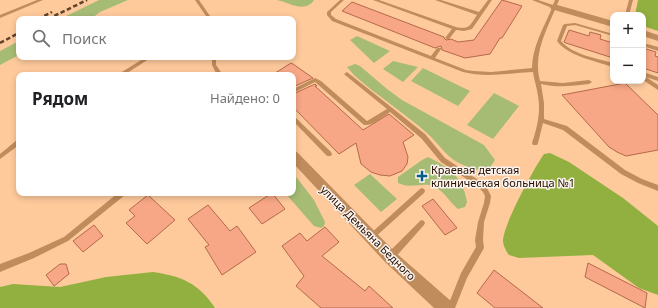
<!DOCTYPE html>
<html lang="ru">
<meta charset="utf-8">
<style>
body{margin:0;font-family:"Noto Sans",sans-serif;background:#f2f2f2;color:#202124}
.controls{position:absolute;right:12px;top:12px;display:grid;overflow:hidden;border-radius:8px;box-shadow:0 2px 6px #0003}
.controls button{width:36px;height:36px;display:grid;place-items:center;padding:0;border:0;border-bottom:1px solid #e0e0e0;background:#fff;color:#202124;font:20px sans-serif}
.list{margin:0;padding:0;list-style:none}
h2{display:flex;justify-content:space-between;align-items:center;height:52px;margin:0;padding:0 16px;font-size:17px}
h2 small{font-size:13px;font-weight:400;color:#757577}
.icon{flex:none;width:22px;height:22px;fill:none;stroke:currentColor;stroke-width:2;stroke-linecap:round;stroke-linejoin:round}
.map{position:relative;flex:none;width:658px;height:308px;overflow:hidden}
.search{position:absolute;background:#fff;box-shadow:0 2px 6px #0003;left:16px;top:16px;width:280px;height:44px;display:flex;align-items:center;gap:10px;box-sizing:border-box;padding:0 14px;border-radius:8px;color:#757577;font-size:15px}
.panel{position:absolute;background:#fff;box-shadow:0 2px 6px #0003;left:16px;top:72px;width:280px;height:124px;border-radius:8px}
.map>svg:first-child{display:block}
.green{fill:#a6bc75}
.forest{fill:#92b040}
.building{fill:#f7a786;stroke:#b4694b}
.lines{fill:none;stroke-linecap:round;stroke-linejoin:round}
.service{fill:#c18c5c;fill-rule:evenodd}
.minor{fill:#c18c5c;fill-rule:evenodd}
.rail{stroke:#60412b;stroke-width:2.5;stroke-dasharray:4.5 2.5;stroke-linecap:butt}
.poi-dot{fill:#035c8d;stroke:#fcf5ef;stroke-width:1.5}
.labels{text-anchor:middle;stroke-width:3;stroke-linejoin:round;paint-order:stroke}
.poi-label{font-size:11px;fill:#240d00;stroke:#fcf5ef;text-anchor:start}
.street-label{font-size:11px;fill:#240d00;stroke:#fcf5ef}
</style>
<div class="map">
<svg width="658" height="308" viewBox="0 0 658 308">
<rect width="100%" height="100%" fill="#feca9c"/>
<path class="green" d="M99,0H128L100,12L91,19H60Z
M277,0H314C305,14 288,2 277,0Z
M357,36L390,51L374,63L350,40Z
M19,41V55L0,65V51Z
M393,61L418,67L403,82L383,69Z
M355,64L360,66L387,89L402,100L484,145L495,160L489,169C478,172 467,167 457,162C445,155 438,143 428,134C405,113 377,96 354,75L347,67Z
M423,68L470,91L458,106L411,81Z
M494,93L519,106L493,139L467,125Z
M428,157C450,168 463,177 467,202L465,207L458,209C450,203 445,192 435,187C424,181 412,190 398,183V177L422,160Z
M370,174L397,199L381,212L354,185Z
M293,176L297,178L314,200L325,222L324,226L321,228L314,226L285,193H293Z"/>
<path class="forest" d="M638,0H658V31L643,26V15H635Z
M550,153L569,162L623,198L658,226V295L639,288L593,255L519,258L509,255C506,251 503,245 503,241C503,225 534,168 544,154Z
M153,272C181,276 199,283 215,308H0V287L13,284L60,287L106,277Z"/>
<path class="building" d="M502,0L522,6L502,38H500L490,54L465,58L442,50L441,46L435,48L342,11L352,2L444,37V38L446,40L451,39L458,42L474,40Z
M569,30L589,36L590,32L601,35L600,39L613,43V58L566,43L564,42Z
M643,48L656,52L655,56L658,57V73L643,68Z
M291,63L293,64L313,78L293,87V75H272Z
M625,83L658,115V150L626,156L617,152L609,147L562,95Z
M315,84L317,86H315L363,130L389,114L414,135L403,142L408,157L407,164L402,171L390,176L380,175L371,172L361,164L356,143L339,154L293,107V94Z
M272,193L285,209L262,224L249,208Z
M148,195L175,220L147,244L126,223L135,216L129,210Z
M433,199L457,228L445,235L422,206Z
M208,205L230,231L237,226L256,252L222,275L205,247L209,245L188,219Z
M94,225L103,236L83,252L73,241Z
M325,227L339,242L322,256L365,291L369,286L393,308H321L296,286L304,276L282,246L300,233L307,241Z
M588,263L647,293L645,308L585,277Z
M60,264H66L69,274L54,286L46,275Z
M494,270L543,308H495L477,293Z"/>
<g class="lines">
<path class="service" d="M37,0H43L0,18V15Z
M195,0H199L212,19H208Z
M340,0H344L331,12V15L336,19L431,56L437,48H441V49L435,58L466,70L473,71L491,72L532,68C532,47 544,27 552,8L532,0H538L553,5L555,0H559C549,26 532,52 540,81L563,83L589,80L592,82L589,84C573,86 557,88 541,84L544,103V119L567,126L625,170L642,179L658,185V191L638,183L621,174L563,130L543,123L538,143L537,145H533L532,143C537,128 541,112 538,96C537,88 534,80 533,72C509,73 486,78 463,72L332,21L327,15V12Z
M373,0H379L456,27C470,30 470,25 477,15L435,0H441L479,12L488,0H492L472,29L464,31L456,30L449,39H447L445,38L452,29Z
M629,0H633L629,15H625Z
M575,23L613,34V36L575,25L567,26L561,41C573,55 596,58 613,63V67C595,61 568,56 557,41L563,25L565,24Z
M643,43L658,47V51L643,46Z
M146,57H152L124,75H117Z
M212,57H216V65L223,75H217L212,65Z
M347,72L425,134L445,158L481,182L487,188L491,196L490,203L484,222L483,240L484,248L467,278L455,308H447L461,273L476,247L475,240L478,222L484,203L485,196L483,192L477,186L441,162L421,138L390,112C383,117 373,126 364,125L315,82L293,93V89L315,78L321,81L367,121L387,109L345,75L344,74Z
M643,72L658,77V81L646,77L658,85V90L643,80Z
M293,116L295,117L331,152L332,154L331,156H327L293,121Z
M17,140H19V145L0,159V154Z
M422,188L424,189L425,191L424,193L373,239L371,240L369,239L367,237L369,235L420,189Z
M118,193H126L125,195L68,241L34,258L0,272V264L29,253L64,237Z
M422,220L424,221L425,223L424,225L393,260L390,261L387,260L386,257L387,254L420,221Z"/>
<path class="minor" d="M554,4L613,21V27L551,9L550,7Z
M643,30L658,35V41L643,36Z
M293,150L297,152L395,252L452,302L454,308H434L385,262L293,163Z"/>
<path class="rail" d="M38,19L52,12
M48,19L87,0
M0,43L19,33"/>
</g>
<path class="poi-dot" d="M420 170h4v4h4v4h-4v4h-4v-4h-4v-4h4z"/>
<g class="labels">
<g class="poi-label">
<text x="431" y="174">Краевая детская<tspan x="431" dy="13">клиническая больница №1</tspan></text>
</g>
<g class="street-label">
<text transform="translate(368 233) rotate(45)" y="4">улица Демьяна Бедного</text>
</g>
</g>
</svg>
<div class="controls">
<button>+</button>
<button>−</button>
</div>
<div class="search"><svg class="icon" aria-label="search" viewBox="0 0 24 24"><circle cx="10" cy="10" r="6"/><path d="M15 15l6 6"/></svg>Поиск</div>
<section class="panel">
<h2>Рядом<small>Найдено: 0</small></h2>
<ul class="list">
</ul>
</section>
</div>
